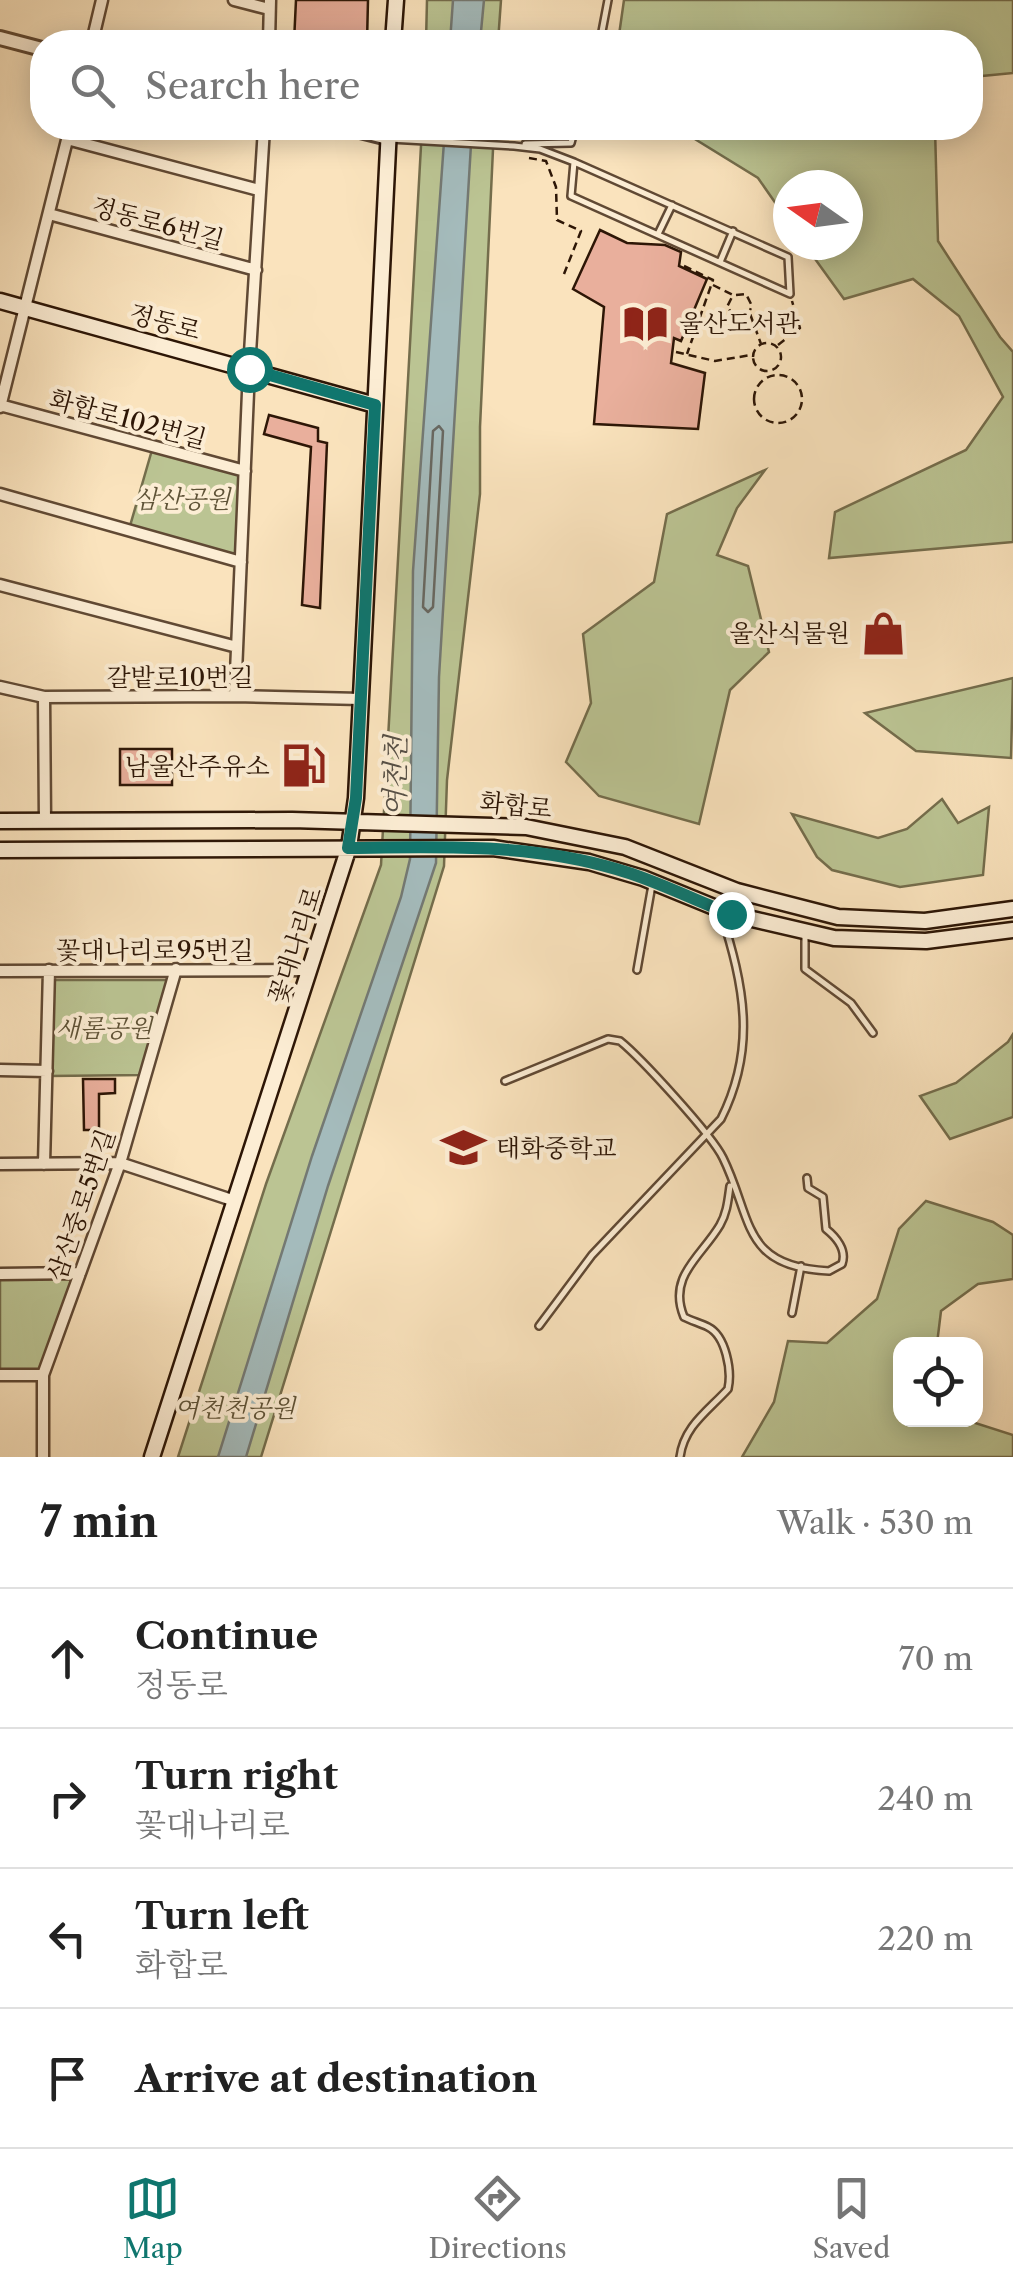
<!DOCTYPE html>
<meta charset="utf-8">
<style>
body{margin:0;font-family:"Libre Caslon Text","Noto Serif KR",serif;background:#f2f2f2;color:#222}
.controls{position:absolute;right:30px;bottom:30px;display:grid;overflow:hidden;border-radius:20px;box-shadow:0 5px 25px #0003}
.controls button{width:90px;height:90px;display:grid;place-items:center;padding:0;border:0;border-bottom:2px solid #e0e0e0;background:#fff;color:#222;font:50px sans-serif}
.compass{position:absolute;left:773px;top:170px;width:90px;height:90px;border-radius:50%;background:#fff;box-shadow:0 5px 25px #0003;rotate:284deg}
.stop{position:absolute;width:30px;height:30px;margin:-22px;border:8px solid #0f766e;border-radius:50%;background:#fff}
.stop.end{background:#0f766e;border-color:#fff;box-shadow:0 2px 10px #0008}
.list{margin:0;padding:0;list-style:none}
h2{display:flex;justify-content:space-between;align-items:center;height:130px;margin:0;padding:0 40px;font-size:42px}
h2 small{font-size:32px;font-weight:400;color:#767676}
.list li{display:grid;grid-template-columns:65px 1fr auto;gap:30px;align-items:center;box-sizing:border-box;height:140px;padding:0 40px;border-top:2px solid #e0e0e0}
.list b{display:block;font-size:38px;white-space:nowrap}
.list p{margin:0;font-size:32px;white-space:nowrap;color:#767676}
.list em{font-size:32px;font-style:normal;color:#767676}
.icon{flex:none;width:55px;height:55px;fill:none;stroke:currentColor;stroke-width:2;stroke-linecap:round;stroke-linejoin:round}
.map{position:relative;flex:none;width:1013px;height:1457px;overflow:hidden}
.search{position:absolute;background:#fff;box-shadow:0 5px 25px #0003;left:30px;right:30px;top:30px;height:110px;display:flex;align-items:center;gap:25px;box-sizing:border-box;padding:0 35px;border-radius:40px;color:#767676;font-size:38px}
.sheet{height:690px;background:#fff}
nav{display:flex;justify-content:space-around;align-items:center;box-sizing:border-box;height:140px;border-top:2px solid #e0e0e0;background:#fff;font-size:28px;color:#767676}
nav a{display:grid;justify-items:center;gap:5px}
nav .on{color:#0f766e}
.map>svg:first-child{display:block}
.green{fill:#bbc493;stroke:#746d4c;stroke-width:2.5}
.water{fill:#a4bbbc;stroke:#747973;stroke-width:2.5}
.lines{fill:none;stroke-linecap:round;stroke-linejoin:round}
.shore{stroke:#686861;stroke-width:2.5}
.building{fill:#e9af9c;stroke:#2d1606;stroke-width:2.5}
.service-casing{stroke:#604934;stroke-width:10}
.minor-casing{stroke:#604934;stroke-width:15}
.tertiary-casing{stroke:#604934;stroke-width:18}
.secondary-casing{stroke:#2d1606;stroke-width:19}
.path{stroke:#2d1606;stroke-width:2.5;stroke-dasharray:8 5;stroke-linecap:butt}
.service{stroke:#fcedd4;stroke-width:5}
.minor{stroke:#fcedd4;stroke-width:10}
.tertiary{stroke:#fcedd4;stroke-width:12}
.secondary{stroke:#fcedd4;stroke-width:14}
.route{stroke:#0f766e;stroke-width:12}
.labels{text-anchor:middle;stroke-width:8;stroke-linejoin:round;paint-order:stroke}
.street-label{font-size:25px;fill:#2d1606;stroke:#fcedd4}
.poi-label{font-size:25px;fill:#2d1606;stroke:#fcedd4;text-anchor:start}
.park-label{font-size:25px;font-style:italic;fill:#5f5337;stroke:#fcedd4}
.water-label{font-size:28px;font-style:italic;fill:#575046;stroke:#fcedd4}
</style>
<div class="map">
<svg width="1013" height="1457" viewBox="0 0 1013 1457">
<rect width="100%" height="100%" fill="#fae3bd"/>
<filter id="stains"><feTurbulence type="fractalNoise" baseFrequency=".002" numOctaves="4"/><feColorMatrix values="0 0 0 0 .2 0 0 0 0 .09 0 0 0 0 .02 0 0 0 .5 -.17"/></filter>
<radialGradient id="worn" r=".72"><stop offset=".6" stop-color="#630" stop-opacity="0"/><stop offset="1" stop-color="#630" stop-opacity=".3"/></radialGradient>
<path class="green" d="M427,0H501L498,42H426Z
M624,0H1013V73L982,76L971,85L970,42H618Z
M422,128H494L480,427V494L447,780L444,866L261,1457H178L266,1184L381,865Z
M677,128H935L938,241L1000,337L1013,352V542L829,558L835,512L966,450L1003,397L959,316L913,279L844,299L805,245H848V185H788V221L758,178Z
M152,450L242,474L238,556L130,526Z
M765,470L737,508L717,555L748,566L769,652L730,690L699,824L599,796L566,762L591,703L583,634L654,582L667,514Z
M1013,678L1011,758L916,751L865,713Z
M942,799L958,823L989,807L983,875L900,887L832,870L817,857L792,814L878,838L907,829Z
M49,980H172L145,1075L49,1076Z
M1013,1034V1117L950,1139L920,1096L956,1083L1008,1042Z
M926,1201L993,1222L1013,1235V1279L978,1284L941,1311L937,1344H900V1420H966L1013,1435V1457H742L774,1402L788,1341L827,1343L877,1299L899,1229Z
M74,1273L43,1375H0V1274Z"/>
<path class="water" d="M453,0H484L480,42H450Z
M445,128H472L439,677L436,863L328,1186L246,1457H218L312,1156L401,897L410,859L413,571Z"/>
<g class="lines">
<path class="shore" d="M439,426L443,431L433,607L428,612L423,607L433,431Z"/>
</g>
<path class="building" d="M296,0H368L367,42H294Z
M600,230L627,243L665,245L681,252L679,266L707,279L681,341L674,338L671,363L705,373L698,429L594,424L604,307L573,289Z
M269,415L318,428V441L327,443L320,608L302,605L311,447L264,434Z
M120,749H172V785H120Z
M83,1079H115V1093L99,1094V1130H84Z"/>
<g class="lines">
<defs>
<path id="service" d="M600,42L608,0
M390,139L514,146
M525,144L571,143L575,128
M514,146L540,149L574,162L571,196L790,294L788,257L574,162
M658,234L672,205
M720,262L733,231
M805,936V969L851,1003L873,1033
M637,970L652,885
M505,1081L608,1039L620,1041C640,1057 712,1135 723,1158C753,1219 741,1267 829,1271L842,1264C847,1250 836,1237 826,1229L823,1197L808,1188L807,1178
M792,1313L801,1266
M539,1326L592,1255L721,1119C757,1047 744,986 721,913
M680,1457C684,1426 708,1411 728,1389C732,1371 726,1336 708,1327C700,1323 692,1321 684,1317C667,1276 702,1256 720,1225C727,1213 728,1200 730,1186"/>
<path id="minor" d="M234,0L269,9
M92,42L102,0
M269,42L270,0
M67,139L259,190
M49,214L256,270
M0,405L245,471
M0,407L70,128
M0,494L241,562
M0,585L237,647
M0,687L44,697L235,696L361,699
M235,696L249,369L264,128
M44,697L45,821
M0,971L310,970
M0,1070L47,1071
M0,1164L120,1163L235,1201
M44,1164L49,970
M0,1274L80,1273
M0,1375H43
M43,1457V1375L120,1163L176,969"/>
<path id="tertiary" d="M0,38L42,49
M348,128L388,138"/>
<path id="secondary" d="M393,42L396,0
M0,301L375,405
M0,821L292,820L526,827L625,847L737,891L838,917L925,921L1013,909
M0,850L493,848L589,862L643,878L731,914L834,938L926,941L1013,930
M152,1457L349,847L356,798L389,128"/>
</defs>
<use href="#service" class="service-casing"/>
<use href="#minor" class="minor-casing"/>
<use href="#tertiary" class="tertiary-casing"/>
<use href="#secondary" class="secondary-casing"/>
<path class="path" d="M529,158L546,161L556,187L557,220L581,231L564,274
M684,266L713,280L687,354
M713,285L733,295L727,307L733,314L749,311L761,344
M736,295L746,294L752,306L750,310
M753 357a14 14 0 1 1 28 0a14 14 0 1 1-28 0Z
M778,345L800,328L792,301
M676,352L715,361L751,355
M754 399a24 24 0 1 1 48 0a24 24 0 1 1-48 0Z"/>
<use href="#service" class="service"/>
<use href="#minor" class="minor"/>
<use href="#tertiary" class="tertiary"/>
<use href="#secondary" class="secondary"/>
</g>
<g class="lines">
<path class="route" d="M249,369L375,405L356,798L348,848C439,847 529,843 616,869C656,880 693,900 731,914"/>
</g>
<defs>
<symbol id="library-bare" viewBox="-9 -9 18 18"><path d="M-6-4Q-3-5.5-.7-3.5V5Q-3 3-6 4ZM6-4Q3-5.5 .7-3.5V5Q3 3 6 4Z" fill="#8f2418" stroke="#fcedd4" stroke-width="2.5" paint-order="stroke"/></symbol>
<symbol id="shop-bare" viewBox="-9 -9 18 18"><path d="M-5-2.5h2.3a2.7 3.5 0 0 1 5.4 0H5L5.5 6h-11ZM-1.5-2.5h3a1.5 2.3 0 0 0-3 0Z" fill="#8f2418" stroke="#fcedd4" stroke-width="2.5" paint-order="stroke"/></symbol>
<symbol id="fuel-bare" viewBox="-9 -9 18 18"><path d="M-5.5-6h7V0h2V4h1.3V-2.5L3-4.5l.8-.8L6-3V5H2.5V1h-1V6h-7ZM-4.2-4.7v3.2H.2V-4.7Z" fill="#8f2418" stroke="#fcedd4" stroke-width="2.5" paint-order="stroke"/></symbol>
<symbol id="school-bare" viewBox="-9 -9 18 18"><path d="M0-5L7-2L0 1L-7-2ZM-4 1L0 2.5L4 1V4Q0 6-4 4Z" fill="#8f2418" stroke="#fcedd4" stroke-width="2.5" paint-order="stroke"/></symbol>
</defs>
<g fill-rule="evenodd">
<use href="#library-bare" x="614" y="292" width="63" height="63"/>
<use href="#shop-bare" x="852" y="602" width="63" height="63"/>
<use href="#fuel-bare" x="272" y="734" width="63" height="63"/>
<use href="#school-bare" x="432" y="1116" width="63" height="63"/>
</g>
<g class="labels">
<g class="street-label">
<text transform="translate(158 223) rotate(15)" y="9">정동로6번길</text>
<text transform="translate(165 322) rotate(15)" y="9">정동로</text>
<text transform="translate(128 419) rotate(15)" y="9">화합로102번길</text>
<text x="180" y="686">갈밭로10번길</text>
<text transform="translate(516 805) rotate(6)" y="9">화합로</text>
<text transform="translate(295 945) rotate(-72)" y="9">꽃대나리로</text>
<text x="155" y="959">꽃대나리로95번길</text>
<text transform="translate(81 1205) rotate(-71)" y="9">삼산중로5번길</text>
</g>
<g class="poi-label">
<text x="679" y="332">울산도서관</text>
<text x="850" y="642" text-anchor="end">울산식물원</text>
<text x="270" y="775" text-anchor="end">남울산주유소</text>
<text x="496" y="1157">태화중학교</text>
</g>
<g class="park-label">
<text x="182" y="508">삼산공원</text>
<text x="104" y="1037">새롬공원</text>
<text x="235" y="1417">여천천공원</text>
</g>
<g class="water-label">
<text transform="translate(395 776) rotate(-89)" y="10">여천천</text>
</g>
</g>
<rect width="100%" height="100%" filter="url(#stains)"/>
<rect width="100%" height="100%" fill="url(#worn)"/>
</svg>
<div class="controls">
<button><svg class="icon" aria-label="locate" viewBox="0 0 24 24"><circle cx="12" cy="12" r="6"/><path d="M12 2v4M12 18v4M2 12h4M18 12h4"/></svg></button>
</div>
<svg class="compass" viewBox="-18 -18 36 36"><path d="M0-13l5 13h-10z" fill="#e53935"/><path d="M0 13l5-13h-10z" fill="#767676"/></svg>
<div class="stop" style="left:249px;top:369px"></div>
<div class="stop end" style="left:731px;top:914px"></div>
<div class="search"><svg class="icon" aria-label="search" viewBox="0 0 24 24"><circle cx="10" cy="10" r="6"/><path d="M15 15l6 6"/></svg>Search here</div>
</div>
<section class="sheet">
<h2>7 min<small>Walk · 530 m</small></h2>
<ul class="list">
<li><svg class="icon" aria-label="ahead" viewBox="0 0 24 24"><path d="M12 20V5M6 11l6-6 6 6"/></svg><div><b>Continue</b><p>정동로</p></div><em>70 m</em></li>
<li><svg class="icon" aria-label="right" viewBox="0 0 24 24"><path d="M7 20v-9h11M14 6l5 5-5 5"/></svg><div><b>Turn right</b><p>꽃대나리로</p></div><em>240 m</em></li>
<li><svg class="icon" aria-label="left" viewBox="0 0 24 24"><path d="M17 20v-9H6M10 6l-5 5 5 5"/></svg><div><b>Turn left</b><p>화합로</p></div><em>220 m</em></li>
<li><svg class="icon" aria-label="arrive" viewBox="0 0 24 24"><path d="M6 21V4h12l-3 4 3 4H6"/></svg><div><b>Arrive at destination</b></div></li>
</ul>
</section>
<nav>
<a class="on"><svg class="icon" aria-label="map" viewBox="0 0 24 24"><path d="M3 6l6-2 6 2 6-2v14l-6 2-6-2-6 2zM9 4v14M15 6v14"/></svg>Map</a>
<a><svg class="icon" aria-label="directions" viewBox="0 0 24 24"><path d="M12 3l9 9-9 9-9-9zM9 14v-3h6M13 9l2 2-2 2"/></svg>Directions</a>
<a><svg class="icon" aria-label="saved" viewBox="0 0 24 24"><path d="M7 4h10v16l-5-4-5 4z"/></svg>Saved</a>
</nav>
